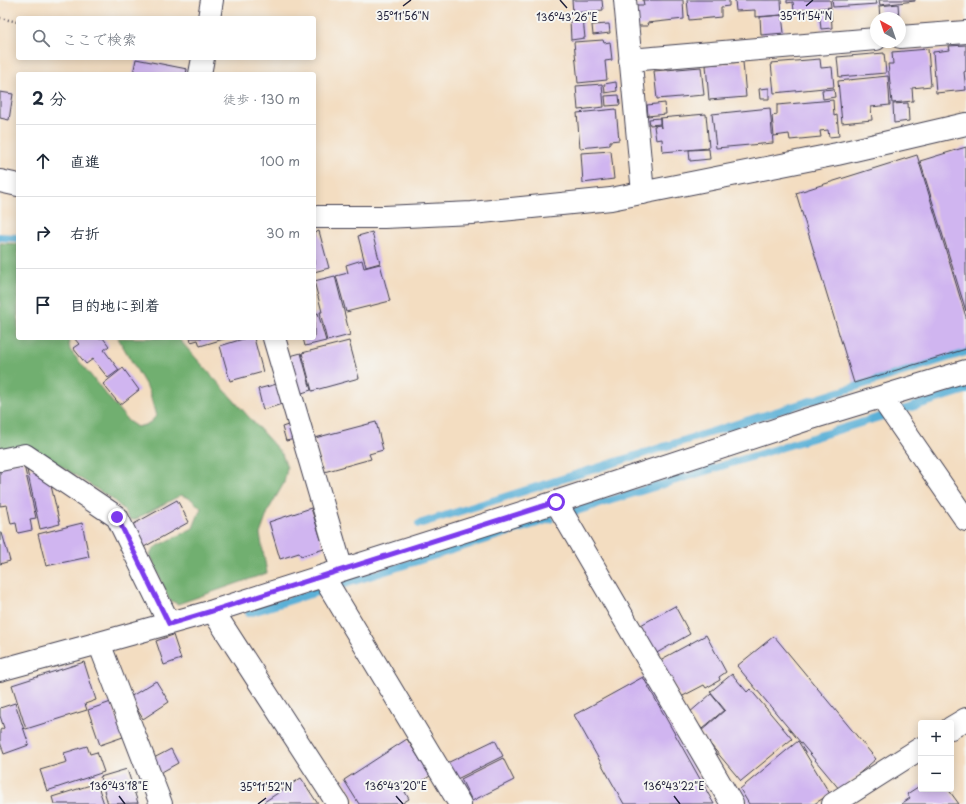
<!DOCTYPE html>
<html lang="ja">
<meta charset="utf-8">
<style>
body{margin:0;font-family:"Playpen Sans","Klee One",sans-serif;background:#f2f2f3;color:#1f2937}
.controls{position:absolute;right:12px;bottom:12px;display:grid;overflow:hidden;border-radius:4px;box-shadow:0 2px 10px #0003}
.controls button{width:36px;height:36px;display:grid;place-items:center;padding:0;border:0;border-bottom:1px solid #e0e1e3;background:#fff;color:#1f2937;font:20px sans-serif}
.compass{position:absolute;left:870px;top:12px;width:36px;height:36px;border-radius:50%;background:#fff;box-shadow:0 2px 10px #0003;rotate:320deg}
.stop{position:absolute;width:12px;height:12px;margin:-9px;border:3px solid #7c3aed;border-radius:50%;background:#fff}
.stop.end{background:#7c3aed;border-color:#fff;box-shadow:0 1px 4px #0008}
.list{margin:0;padding:0;list-style:none}
h2{display:flex;justify-content:space-between;align-items:center;height:52px;margin:0;padding:0 16px;font-size:17px}
h2 small{font-size:13px;font-weight:400;color:#747a83}
.list li{display:grid;grid-template-columns:26px 1fr auto;gap:12px;align-items:center;box-sizing:border-box;height:72px;padding:0 16px;border-top:1px solid #e0e1e3}
.list b{display:block;font-size:15px;white-space:nowrap}
.list em{font-size:13px;font-style:normal;color:#747a83}
.icon{flex:none;width:22px;height:22px;fill:none;stroke:currentColor;stroke-width:2;stroke-linecap:round;stroke-linejoin:round}
.map{position:relative;flex:none;width:966px;height:804px;overflow:hidden}
.search{position:absolute;background:#fff;box-shadow:0 2px 10px #0003;left:16px;top:16px;width:300px;height:44px;display:flex;align-items:center;gap:10px;box-sizing:border-box;padding:0 14px;border-radius:4px;color:#747a83;font-size:15px}
.panel{position:absolute;background:#fff;box-shadow:0 2px 10px #0003;left:16px;top:72px;width:300px;height:268px;border-radius:4px}
.map>svg:first-child{display:block}
.forest{fill:#71af70;stroke:#4a6856}
.lines{fill:none;stroke-linecap:round;stroke-linejoin:round}
.stream{stroke:#5ab0d7;stroke-width:8}
.building{fill:#d0b5f0}
.street-casing{stroke:#413e4f;stroke-width:24}
.path{stroke:#413e4f;stroke-width:2.5;stroke-dasharray:1 3;stroke-linecap:butt}
.street{stroke:#fff;stroke-width:22}
.route{stroke:#7c3aed;stroke-width:5}
.ticks{fill:none;stroke:#22223b;stroke-width:1.5}
.ticks-label{font-size:10px;text-anchor:middle;fill:#22223b;stroke:#f6f6f2;stroke-width:4;stroke-linejoin:round;paint-order:stroke}
</style>
<div class="map">
<svg width="966" height="804" viewBox="0 0 966 804">
<rect width="100%" height="100%" fill="#f6f6f2"/>
<filter id="ink" filterUnits="userSpaceOnUse"><feTurbulence type="fractalNoise" baseFrequency=".025" numOctaves="2"/><feDisplacementMap in="SourceGraphic" scale="8" xChannelSelector="R" yChannelSelector="G"/><feConvolveMatrix kernelMatrix="1 2 1 2 8 2 1 2 1" color-interpolation-filters="sRGB"/></filter>
<filter id="wash" filterUnits="userSpaceOnUse"><feTurbulence type="fractalNoise" baseFrequency=".012" numOctaves="4" result="noise"/><feDisplacementMap in="SourceGraphic" scale="16" xChannelSelector="R" yChannelSelector="G"/><feGaussianBlur stdDeviation="0.9" result="paint"/><feColorMatrix in="noise" values="0 0 0 0 0 0 0 0 0 0 0 0 0 0 0 0 0 1.4 0 .05"/><feComposite in="paint" operator="in"/></filter>
<g filter="url(#wash)">
<rect width="100%" height="100%" fill="#f3ddc1"/>
<path class="forest" d="M0,243L18,244V338H68L70,350L128,421L137,427L149,424L156,416L149,391L118,338H178L282,454L287,468L284,483L269,509L260,534L267,573L178,604L169,600L153,561L150,555L154,548L193,528L201,508L191,499L181,495L134,520L129,519L123,509L112,499L39,452H0Z"/>
<g class="lines">
<path class="stream" d="M0,237L18,238
M899,411L966,390
M573,512L886,415
M419,524L966,352
M338,586L550,519
M249,613L324,590"/>
</g>
<g id="blocks">
<path class="building" d="M572,0H602L603,10L573,13Z
M643,0H683L684,19L647,23L648,26H637L636,5H644Z
M687,0H729V6L721,7V17L689,20Z
M735,0H781L782,15L755,17V10L736,11Z
M787,0H830L831,7L794,11L793,2L787,3Z
M832,0H876L877,4L833,7Z
M879,0H915V1L880,5Z
M898,4L899,18H880L879,6Z
M831,8L832,28L821,29L819,9Z
M782,15L784,33L761,35L760,17Z
M583,19L585,38L571,40L570,20Z
M609,24L610,33L593,35L592,25Z
M603,40L604,43L610,42L612,60L605,61L607,80L578,83L574,42Z
M966,45V71L964,72L966,90L936,93L933,52L950,50L949,46Z
M928,49L931,86L912,88L913,101L892,103L888,64H893L892,52Z
M884,53L886,73L839,77L837,57Z
M136,59L187,69L186,74H133Z
M820,59L821,68L832,67L834,87L774,93L771,63Z
M743,62L746,97L709,100L706,65Z
M701,67L704,95L657,99L654,71Z
M888,76L890,105L871,107L872,120L842,123L838,81Z
M616,82L617,91L605,93L604,84Z
M602,84L604,107L578,110L576,86Z
M769,88V99H760L759,89Z
M834,89L835,97L823,99L822,90Z
M0,92L13,94L9,120L0,118Z
M619,95L620,105L606,106L605,96Z
M833,100L834,116L837,115L839,136L829,137L828,130L820,131L821,137L790,140L789,134L774,136L772,116L777,115V105Z
M665,103L666,114L648,116L647,105Z
M908,103L909,121L894,123L893,104Z
M770,108L773,143L716,148L712,114Z
M616,109L619,140L610,141V145L580,148L577,113Z
M706,114L709,148L663,152L662,139L656,140L654,126L660,125L661,128L660,118Z
M660,118V124L650,125L649,119Z
M966,147V311L920,161Z
M709,149L710,159L690,161L689,150Z
M611,151L614,179L583,183L581,153Z
M917,155L966,317V349L854,383L796,193Z
M319,231L329,268L314,272V233Z
M372,232L380,263L366,267L358,236Z
M362,260L364,268L380,264L390,301L346,312L336,276L348,273L346,265Z
M335,276L350,335L327,341L320,312H322L314,281Z
M318,313L326,341L305,346L303,338H314V314Z
M74,338H103L109,346L104,350L119,370L108,378L93,359L86,364L73,348L79,344Z
M190,338H227L200,346L198,340L191,342Z
M246,338H254L263,372L230,381L220,346Z
M349,341L359,378L312,391L302,353Z
M301,353L311,390L299,394L290,356Z
M123,368L139,390L120,405L103,384Z
M277,384L282,404L263,410L258,389Z
M376,422L383,450L369,454L371,459L324,472L315,438Z
M291,424L295,439L286,441L282,427Z
M23,461L36,518L30,519L32,530L18,533L16,523L11,524L7,505L0,506V466Z
M35,468L49,477L60,524L40,529L27,470Z
M177,500L189,522L144,547L132,525Z
M311,508L324,549L301,556L299,553L280,559L269,522Z
M82,523L89,557L46,566L38,534Z
M0,533H2L10,561L0,564Z
M675,606L690,634L655,654L639,626Z
M173,635L181,659L164,665L156,641Z
M706,635L726,672L719,677L720,680L706,688L704,685L681,697L660,660Z
M774,636L876,759L840,790L737,666Z
M84,662L96,700L85,704L87,710L26,729L12,685Z
M732,674L747,692L750,689L792,739L741,781L700,732L725,710L710,692Z
M643,677L714,804H624L574,715Z
M156,681L169,702L143,719L130,697Z
M711,694L724,710L702,729L689,713Z
M111,702L123,737L100,745L88,710Z
M15,703L29,745L4,754L0,742V730L4,728L0,716V708Z
M407,739L430,776L405,792L409,799L401,804H359L344,780Z
M495,740L503,756L453,781L445,764Z
M798,741L830,794L814,804H749L740,789Z
M87,746L90,754L97,752L104,772L47,791L40,770L67,762L64,753Z
M171,749L178,763L160,773L152,759Z
M503,758L514,780L472,801L461,779Z
M127,769L138,803L108,804L100,777Z
M301,778L318,804H265L264,802Z
M97,783L104,804H54L52,797Z
M921,785V789H948L959,804H901L910,798L907,794Z"/>
</g>
</g>
<g filter="url(#ink)">
<use href="#blocks" fill-opacity="0" stroke="#413e4f" stroke-width="1"/>
<g class="lines">
<defs>
<path id="street" d="M625,0L643,193
M209,18L212,0
M900,37L966,32
M630,60L876,39
M200,74L203,58
M0,181L18,185
M314,217H384L472,213L611,199L837,154L966,124
M274,338L342,570
M881,397L966,520
M0,460L25,455L117,517L169,623
M556,502L732,804
M323,576L460,804
M213,611L338,804
M99,643L161,804
M0,670L99,643L213,611L556,502L805,420L966,371
M951,728L966,719
M833,804L921,748"/>
</defs>
<use href="#street" class="street-casing"/>
<path class="path" d="M0,18L18,22"/>
<use href="#street" class="street"/>
</g>
</g>
<g class="lines" filter="url(#ink)">
<path class="route" d="M117,517L169,624L212,611L556,502"/>
</g>
<path class="ticks" d="M560,0L567,8M403,6L411,0M806,6L813,0M119,796L125,804M396,796L403,804M674,796L680,804M258,804L266,798"/>
<g class="ticks-label">
<text x="403" y="20">35°11'56"N</text>
<text x="806" y="20">35°11'54"N</text>
<text x="567" y="21">136°43'26"E</text>
<text x="119" y="790">136°43'18"E</text>
<text x="396" y="790">136°43'20"E</text>
<text x="674" y="790">136°43'22"E</text>
<text x="266" y="791">35°11'52"N</text>
</g>
</svg>
<div class="controls">
<button>+</button>
<button>−</button>
</div>
<svg class="compass" viewBox="-18 -18 36 36"><path d="M0-13l5 13h-10z" fill="#e53935"/><path d="M0 13l5-13h-10z" fill="#747a83"/></svg>
<div class="stop" style="left:556px;top:502px"></div>
<div class="stop end" style="left:117px;top:517px"></div>
<div class="search"><svg class="icon" aria-label="search" viewBox="0 0 24 24"><circle cx="10" cy="10" r="6"/><path d="M15 15l6 6"/></svg>ここで検索</div>
<section class="panel">
<h2>2 分<small>徒歩 · 130 m</small></h2>
<ul class="list">
<li><svg class="icon" aria-label="ahead" viewBox="0 0 24 24"><path d="M12 20V5M6 11l6-6 6 6"/></svg><div><b>直進</b></div><em>100 m</em></li>
<li><svg class="icon" aria-label="right" viewBox="0 0 24 24"><path d="M7 20v-9h11M14 6l5 5-5 5"/></svg><div><b>右折</b></div><em>30 m</em></li>
<li><svg class="icon" aria-label="arrive" viewBox="0 0 24 24"><path d="M6 21V4h12l-3 4 3 4H6"/></svg><div><b>目的地に到着</b></div></li>
</ul>
</section>
</div>
